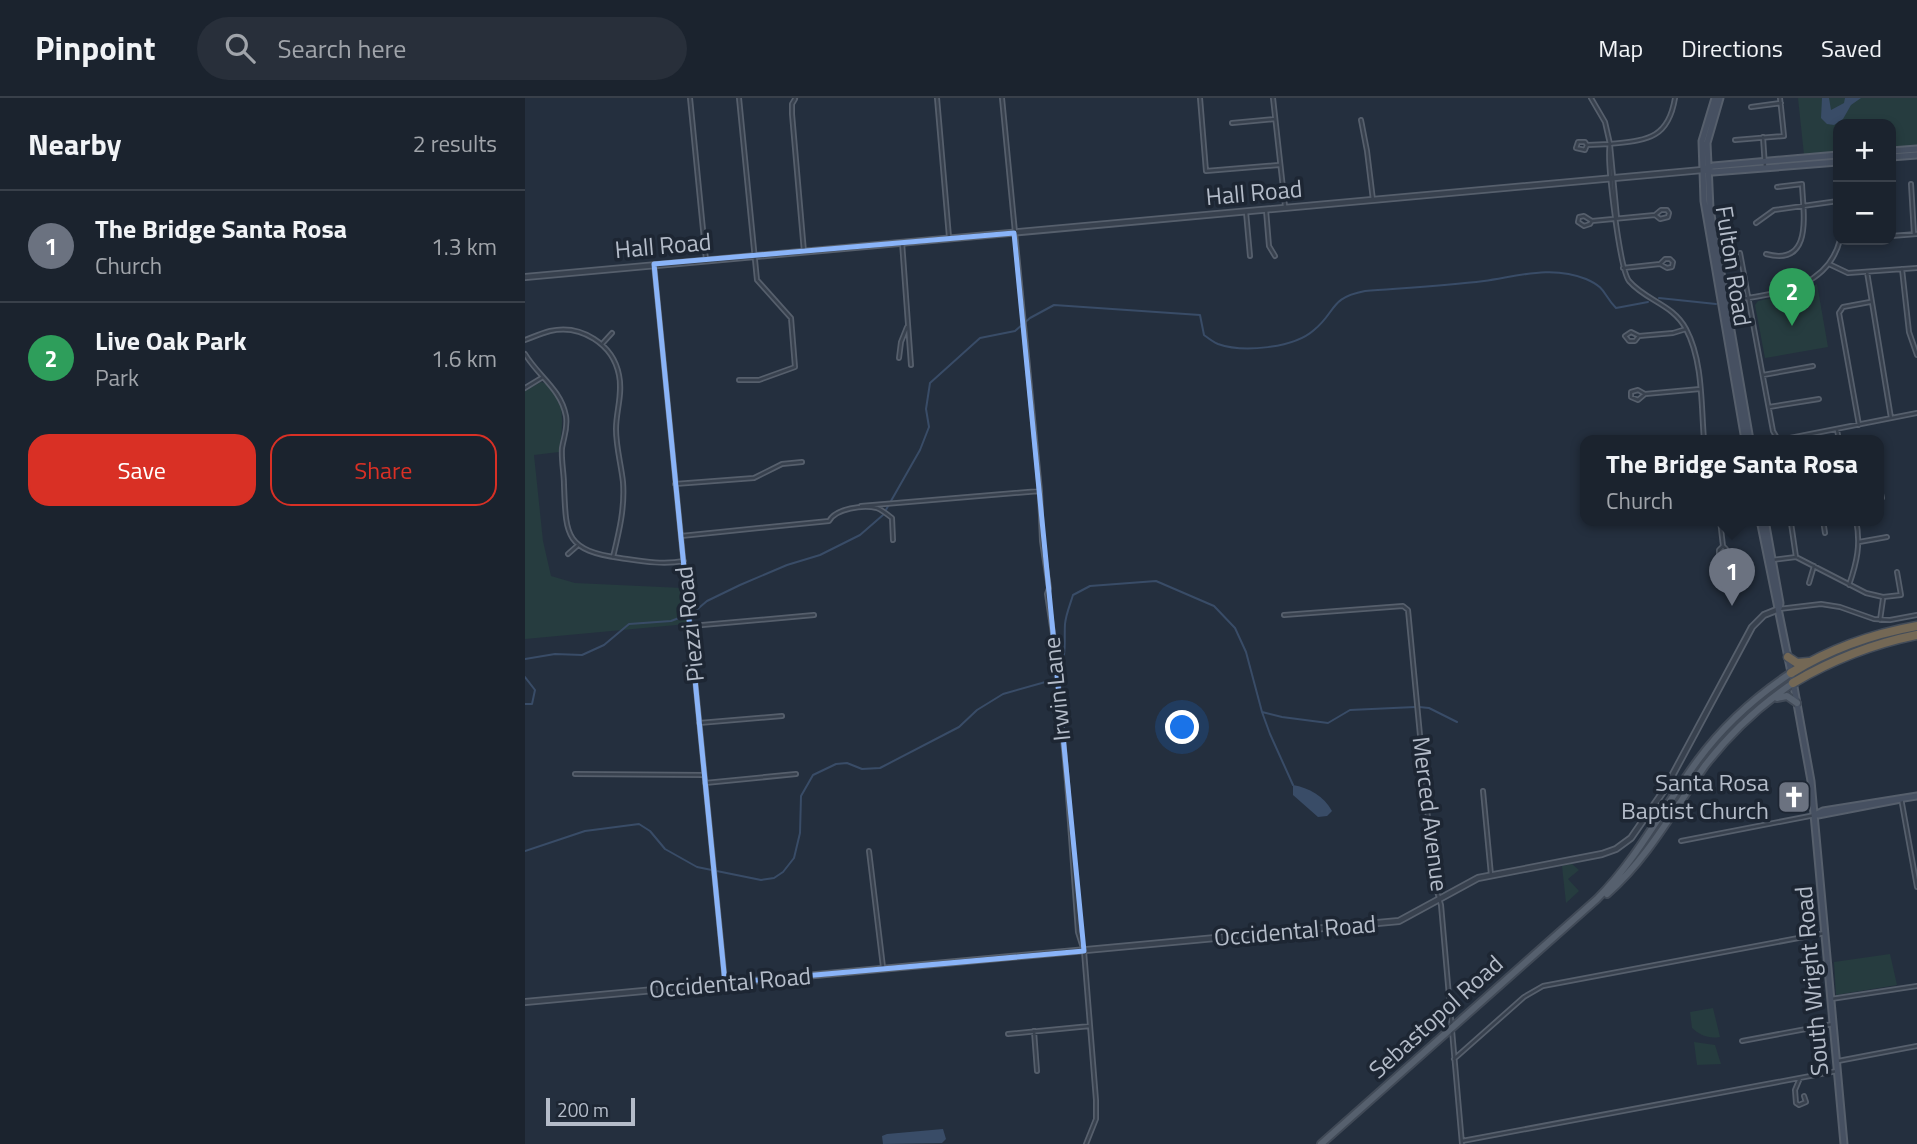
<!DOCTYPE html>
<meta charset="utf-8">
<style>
body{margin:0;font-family:"Titillium Web",sans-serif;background:#282f3a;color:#f1f3f6}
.controls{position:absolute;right:21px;top:21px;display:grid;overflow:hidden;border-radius:14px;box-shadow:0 4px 10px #0003}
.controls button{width:63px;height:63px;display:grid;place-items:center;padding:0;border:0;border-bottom:2px solid #39404a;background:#1b232e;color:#f1f3f6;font:35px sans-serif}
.scale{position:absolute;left:21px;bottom:18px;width:89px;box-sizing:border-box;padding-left:7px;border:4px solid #b4bcc9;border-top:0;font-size:19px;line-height:24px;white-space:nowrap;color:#b4bcc9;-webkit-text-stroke:5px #1d2633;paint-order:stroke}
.you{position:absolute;left:658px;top:630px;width:24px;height:24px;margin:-18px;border:5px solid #fff;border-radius:50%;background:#1a73e8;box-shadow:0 0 0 10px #1a73e833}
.badge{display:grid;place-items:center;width:46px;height:46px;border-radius:50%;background:#d93025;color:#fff;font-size:23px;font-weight:700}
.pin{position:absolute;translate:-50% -58px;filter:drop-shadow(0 2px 4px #0008)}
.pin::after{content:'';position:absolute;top:37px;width:24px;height:21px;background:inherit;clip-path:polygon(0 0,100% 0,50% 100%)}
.popup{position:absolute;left:1055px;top:337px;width:304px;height:91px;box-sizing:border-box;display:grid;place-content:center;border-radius:14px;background:#1b232e;filter:drop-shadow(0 2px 5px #0005);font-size:23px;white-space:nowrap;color:#a0a4aa}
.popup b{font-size:26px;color:#f1f3f6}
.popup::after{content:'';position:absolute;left:50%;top:100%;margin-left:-14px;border:14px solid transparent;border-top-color:#1b232e}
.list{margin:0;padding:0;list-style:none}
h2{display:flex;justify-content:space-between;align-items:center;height:91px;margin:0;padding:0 28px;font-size:30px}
h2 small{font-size:23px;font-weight:400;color:#a0a4aa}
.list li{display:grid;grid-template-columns:46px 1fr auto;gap:21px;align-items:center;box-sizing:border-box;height:112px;padding:0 28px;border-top:2px solid #39404a}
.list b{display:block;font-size:26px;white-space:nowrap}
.list p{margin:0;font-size:23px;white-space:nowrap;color:#a0a4aa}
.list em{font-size:23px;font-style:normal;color:#a0a4aa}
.actions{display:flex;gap:14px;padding:21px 28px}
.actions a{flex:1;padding:16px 0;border:2px solid #d93025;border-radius:21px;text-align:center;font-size:24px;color:#d93025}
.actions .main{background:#d93025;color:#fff}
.icon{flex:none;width:38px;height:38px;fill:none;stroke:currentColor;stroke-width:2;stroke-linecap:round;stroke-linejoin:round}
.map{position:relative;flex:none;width:1392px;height:1046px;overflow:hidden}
header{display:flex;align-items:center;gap:42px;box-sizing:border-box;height:98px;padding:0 35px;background:#1b232e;border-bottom:2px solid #39404a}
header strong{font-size:33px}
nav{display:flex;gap:38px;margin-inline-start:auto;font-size:24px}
.search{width:490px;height:63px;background:#282f3a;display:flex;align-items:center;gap:18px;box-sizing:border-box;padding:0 24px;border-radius:38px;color:#a0a4aa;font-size:26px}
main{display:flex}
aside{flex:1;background:#1b232e}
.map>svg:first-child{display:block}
.green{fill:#263c3f}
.water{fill:#394c67}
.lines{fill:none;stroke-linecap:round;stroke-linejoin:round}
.stream{stroke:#394c67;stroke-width:2}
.minor-casing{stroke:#565f6c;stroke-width:6}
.tertiary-casing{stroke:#565f6c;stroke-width:8}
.secondary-casing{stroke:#565f6c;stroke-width:9}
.primary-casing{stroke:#414a57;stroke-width:10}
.motorway-casing{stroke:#434c59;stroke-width:11}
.minor{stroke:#38414e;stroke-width:2.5}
.tertiary{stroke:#38414e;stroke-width:4.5}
.secondary{stroke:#465061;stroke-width:5}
.primary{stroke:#56606e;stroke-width:6}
.motorway{stroke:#746855;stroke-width:8}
.marked{fill:none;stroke:#8ab4f8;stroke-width:5;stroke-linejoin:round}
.labels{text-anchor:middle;stroke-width:7;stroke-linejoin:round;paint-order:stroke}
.street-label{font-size:24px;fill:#b4bcc9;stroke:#1d2633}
.poi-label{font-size:24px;fill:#b4bcc9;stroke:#1d2633;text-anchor:end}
</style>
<header>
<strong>Pinpoint</strong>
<div class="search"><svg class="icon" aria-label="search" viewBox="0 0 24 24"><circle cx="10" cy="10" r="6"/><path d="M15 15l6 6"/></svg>Search here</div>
<nav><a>Map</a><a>Directions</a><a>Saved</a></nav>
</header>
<main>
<aside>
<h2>Nearby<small>2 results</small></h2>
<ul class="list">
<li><span class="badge" style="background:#6b7280">1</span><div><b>The Bridge Santa Rosa</b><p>Church</p></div><em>1.3 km</em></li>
<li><span class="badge" style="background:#2e9e5b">2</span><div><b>Live Oak Park</b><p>Park</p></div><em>1.6 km</em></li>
</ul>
<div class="actions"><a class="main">Save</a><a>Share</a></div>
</aside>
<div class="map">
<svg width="1392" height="1046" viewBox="0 0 1392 1046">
<rect width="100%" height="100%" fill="#242f3e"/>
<path class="green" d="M1273,0H1392V48L1366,50V26H1313V55L1279,57Z
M1292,186L1303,249L1240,260L1230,207L1233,203L1271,195Z
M16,284C44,292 37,332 34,354L9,357L18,443L26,478L50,485L158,490L162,526L0,541V293Z
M1047,766L1054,772L1043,781L1054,793L1041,805L1037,768Z
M1365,856L1372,887L1311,897L1309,864Z
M1188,910L1195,939C1183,941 1175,937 1167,930L1165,914Z
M1169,944L1190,947L1196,966L1172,967Z"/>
<path class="water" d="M1297,0H1304L1306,12L1319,5L1320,0H1336L1326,7L1318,21L1309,27L1302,26L1296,20Z
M768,687C784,690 799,698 807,713L802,718L793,719L768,697Z
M418,1031L421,1041L417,1045L358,1046L357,1038L362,1036Z"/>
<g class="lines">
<path class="stream" d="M1134,200L1191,206
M169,514L182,503L215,487L262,467L295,457L335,437L358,417L395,352L404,329L401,311L405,285L455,240L490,233L505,220L529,207L675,217L679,237C683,240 688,244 693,246C718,255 769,250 789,232C812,213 804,200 840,193C879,190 919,188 959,183C994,178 1027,167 1061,181C1082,190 1078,197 1091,210L1123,204
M0,561L30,556L57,557L79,547L104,526L146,523L162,517
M534,572C542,559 539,541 540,526C541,516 545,507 548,497L565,488L631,483L689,508L710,530L721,554L737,614L757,619L803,625L825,612L890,609
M0,579L10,592L7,606H0
M894,609L904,610L932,624
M737,614L745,636L768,687
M0,753L60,733L114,726L125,733L140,751L172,769L236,782L249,780L258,774L269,760L275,735L276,698L288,677L311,666L322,665L337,671L355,670L434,629L452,612L478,596L524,583"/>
<defs>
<path id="minor" d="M165,0L181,162
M412,0L424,139
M477,0L515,393L517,443L524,490L522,496L529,542L542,684L553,834L559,853L571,1002V1021L561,1046
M675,0L681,73L754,67
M748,0L760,108
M1066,0L1080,24L1085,46C1121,42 1143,42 1150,0
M270,1L267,6V16L279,154
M1226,9L1256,5
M836,22L842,53L848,102
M707,25L750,21
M1238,39L1240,69
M1210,42L1259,38L1255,0
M1085,46C1081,62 1095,171 1104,183C1121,203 1148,206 1161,231C1178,263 1176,306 1179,342
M1062,47L1060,52L1051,50L1053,44H1060L1062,47L1085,46
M1085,47L1092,120
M1311,66L1313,98
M1386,86L1389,136
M741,112L744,148L750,158
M721,114L725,158
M1067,123L1065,126L1059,128L1053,124L1054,119L1059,118L1067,123L1130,117L1135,121L1143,119L1144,115L1142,112H1136L1130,117
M1231,125L1249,112L1313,103
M1366,138L1392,136
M377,144L386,267
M1215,155L1248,333L1252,340L1260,341L1392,315
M1241,156C1289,169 1278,114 1277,86L1252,89
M129,166L200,884
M1304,166L1323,175L1392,170
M1098,170L1135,166L1142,170L1147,169L1148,164L1145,161H1140L1135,166
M1377,171L1384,234L1392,257
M1342,174L1366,320
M1200,204C1245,195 1301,195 1315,142
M1114,238L1110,243H1104L1100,238L1106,234L1114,238L1148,235L1161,231
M0,242C8,239 17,235 25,233C56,226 88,246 94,277C98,296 91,313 91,331C91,349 96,366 98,384C100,410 94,434 88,459
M77,246L87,235
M0,256C13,278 36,291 41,318C43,330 39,338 37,350C36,362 39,375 39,387C41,438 40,452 95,460C116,463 137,467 159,463
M374,260L376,244L382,229
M1238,277L1288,268
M214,282H234L270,269L266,220L232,182L214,0
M0,290L18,279
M1120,296L1113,302L1106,299V294L1113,292L1120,296L1175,291
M1244,309L1294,301
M1334,327L1314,215L1318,209L1345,204
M1312,332L1314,342
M150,386L229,380L257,366L277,364
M1354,387L1357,400L1354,404
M336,408L515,393
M1123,422H1129
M1195,422L1198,448L1201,451L1203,456L1199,462L1194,461V452L1198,448
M1298,422L1300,435
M1266,425L1271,459
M156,438L304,423C311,410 338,407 352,410C357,412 362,416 367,420L368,442
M1334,444L1362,439
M43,456L52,448
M1247,462L1271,459L1341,495L1358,499L1376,497L1372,474
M1284,485L1289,468
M1324,487C1332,464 1336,446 1331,422
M1254,511L1296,506L1315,509L1349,521L1365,522L1392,517
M759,517L878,508L883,512L909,783L916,807L937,1046
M1355,522L1358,501
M166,528L289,517
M174,625L257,618
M50,676L179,677
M180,685L271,676
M958,693L966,777
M1376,700L1392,789
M1156,743L1290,717
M344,753L358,869
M1306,901L1392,888
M509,933L512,973
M483,936L565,928
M1217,943L1308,926
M929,961L999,899L1018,888L1300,835
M1313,963L1392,948
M1275,980L1270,992L1271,1005L1274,1007L1281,1004L1279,998
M937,1043L1312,973"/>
<path id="tertiary" d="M0,179L1177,72
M0,904L874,823L953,780L1077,756L1091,751L1106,740L1140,691L1227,529L1239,517L1254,511"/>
<path id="secondary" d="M1190,0L1177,43L1179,103L1220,342
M1195,0L1182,45L1185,111L1225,342
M1366,53L1392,51
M1366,59L1392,57
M1180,71L1188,68L1313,57
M1180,72L1188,74L1313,64
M1235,422L1269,589L1286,683L1319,1046
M1240,422L1255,505L1254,511
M1290,717L1298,713L1392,698
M1293,717L1376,701"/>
<path id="primary" d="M1252,600L1262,598L1272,605
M1082,796C1123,760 1148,713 1179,669C1204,636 1234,608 1268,585
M796,1046L1072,801C1113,760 1139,708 1173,662C1198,628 1230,599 1266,575"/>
<path id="motorway" d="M1263,559L1272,565L1284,564
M1266,575C1305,551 1347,536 1392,528
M1268,585C1307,562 1347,546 1392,537"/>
</defs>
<use href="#minor" class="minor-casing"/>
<use href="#tertiary" class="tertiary-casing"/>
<use href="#secondary" class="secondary-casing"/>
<use href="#primary" class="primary-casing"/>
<use href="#motorway" class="motorway-casing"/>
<use href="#minor" class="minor"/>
<use href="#tertiary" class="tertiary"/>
<use href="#secondary" class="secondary"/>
<use href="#primary" class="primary"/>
<use href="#motorway" class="motorway"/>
</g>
<path class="marked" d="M489,135L559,853L200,885L129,166Z"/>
<defs>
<symbol id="church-square" viewBox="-11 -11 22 22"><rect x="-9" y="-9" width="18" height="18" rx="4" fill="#6b7280" stroke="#1d2633"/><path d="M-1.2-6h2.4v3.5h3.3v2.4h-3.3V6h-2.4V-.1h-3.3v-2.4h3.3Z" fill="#fff"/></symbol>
</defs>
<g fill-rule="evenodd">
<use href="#church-square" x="1250" y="680" width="38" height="38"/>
</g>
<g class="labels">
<g class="street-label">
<text transform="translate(729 95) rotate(-5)" y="8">Hall Road</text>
<text transform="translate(138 148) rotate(-5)" y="8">Hall Road</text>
<text transform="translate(1208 168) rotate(81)" y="8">Fulton Road</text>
<text transform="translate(165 526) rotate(-96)" y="8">Piezzi Road</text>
<text transform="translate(532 591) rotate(-96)" y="8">Irwin Lane</text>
<text transform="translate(905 716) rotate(83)" y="8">Merced Avenue</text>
<text transform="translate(770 833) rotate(-5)" y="8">Occidental Road</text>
<text transform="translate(1287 883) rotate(-95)" y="8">South Wright Road</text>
<text transform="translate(205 885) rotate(-5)" y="8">Occidental Road</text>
<text transform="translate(911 919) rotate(-42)" y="8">Sebastopol Road</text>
</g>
<g class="poi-label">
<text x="1244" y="693">Santa Rosa<tspan x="1244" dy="28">Baptist Church</tspan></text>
</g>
</g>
</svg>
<div class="controls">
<button>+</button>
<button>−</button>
</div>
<div class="scale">200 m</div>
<div class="you"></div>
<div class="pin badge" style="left:1207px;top:508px;background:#6b7280">1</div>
<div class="popup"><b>The Bridge Santa Rosa</b>Church</div>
<div class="pin badge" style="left:1267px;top:228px;background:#2e9e5b">2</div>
</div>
</main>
